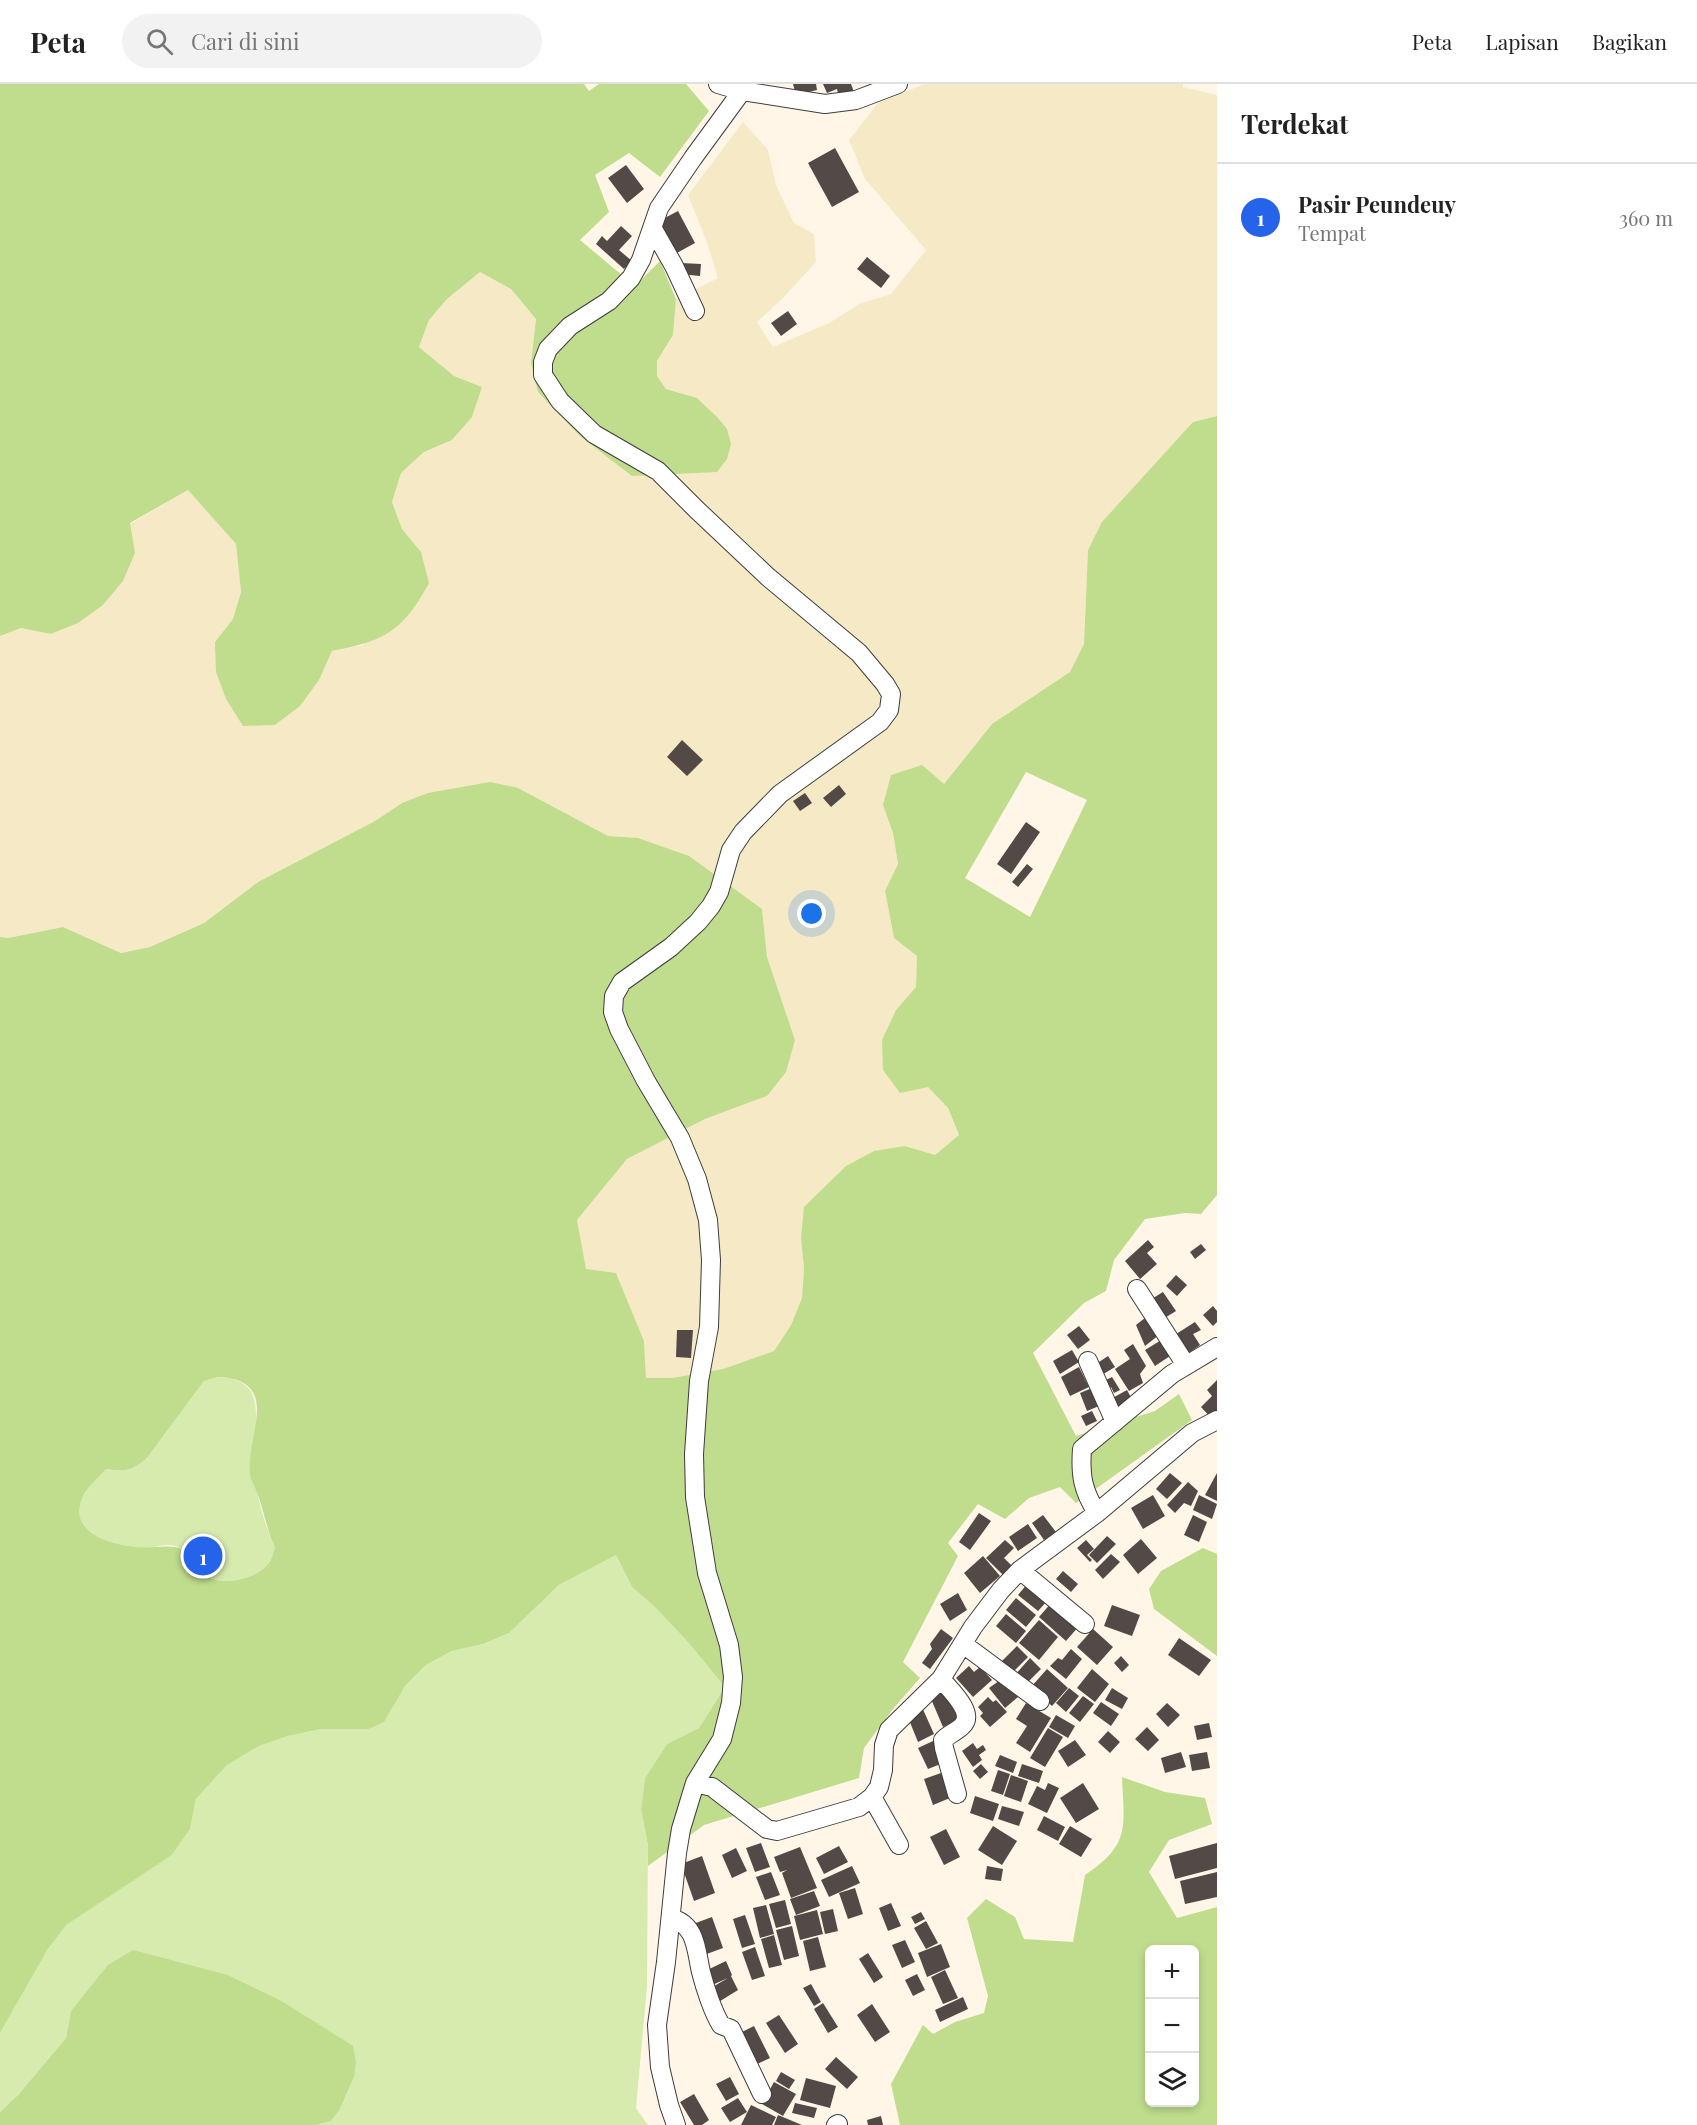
<!DOCTYPE html>
<html lang="id">
<meta charset="utf-8">
<style>
body{margin:0;font-family:"Playfair Display",serif;background:#f2f2f2;color:#222}
.controls{position:absolute;right:18px;bottom:18px;display:grid;overflow:hidden;border-radius:9px;box-shadow:0 3px 9px #0003}
.controls button{width:54px;height:54px;display:grid;place-items:center;padding:0;border:0;border-bottom:2px solid #e0e0e0;background:#fff;color:#222;font:30px sans-serif}
.you{position:absolute;left:812px;top:830px;width:21px;height:21px;margin:-15px;border:4px solid #fff;border-radius:50%;background:#1a73e8;box-shadow:0 0 0 9px #1a73e833}
.badge{display:grid;place-items:center;width:39px;height:39px;border-radius:50%;background:#2563eb;color:#fff;font-size:20px;font-weight:700}
.pin{position:absolute;translate:-50% -50%;border:3px solid #fff;box-shadow:0 2px 6px #0006}
.list{margin:0;padding:0;list-style:none}
h2{display:flex;justify-content:space-between;align-items:center;height:78px;margin:0;padding:0 24px;font-size:26px}
h2 small{font-size:20px;font-weight:400;color:#767676}
.list li{display:grid;grid-template-columns:39px 1fr auto;gap:18px;align-items:center;box-sizing:border-box;height:108px;padding:0 24px;border-top:2px solid #e0e0e0}
.list b{display:block;font-size:22px;white-space:nowrap}
.list p{margin:0;font-size:20px;white-space:nowrap;color:#767676}
.list em{font-size:20px;font-style:normal;color:#767676}
.icon{flex:none;width:33px;height:33px;fill:none;stroke:currentColor;stroke-width:2;stroke-linecap:round;stroke-linejoin:round}
.map{position:relative;flex:none;width:1217px;height:2041px;overflow:hidden}
header{display:flex;align-items:center;gap:36px;box-sizing:border-box;height:84px;padding:0 30px;background:#fff;border-bottom:2px solid #e0e0e0}
header strong{font-size:28px}
nav{display:flex;gap:33px;margin-inline-start:auto;font-size:21px}
.search{width:420px;height:54px;background:#f2f2f2;display:flex;align-items:center;gap:15px;box-sizing:border-box;padding:0 21px;border-radius:33px;color:#767676;font-size:22px}
main{display:flex}
aside{flex:1;background:#fff}
.map>svg:first-child{display:block}
.farmland{fill:#f6eac6}
.green{fill:#d8ebaf}
.forest{fill:#bfdd8d;fill-rule:evenodd}
.building{fill:#534946}
.lines{fill:none;stroke-linecap:round;stroke-linejoin:round}
.minor-casing{stroke:#3d3d3d;stroke-width:20}
.minor{stroke:#fff;stroke-width:18}
</style>
<header>
<strong>Peta</strong>
<div class="search"><svg class="icon" aria-label="search" viewBox="0 0 24 24"><circle cx="10" cy="10" r="6"/><path d="M15 15l6 6"/></svg>Cari di sini</div>
<nav><a>Peta</a><a>Lapisan</a><a>Bagikan</a></nav>
</header>
<main>
<div class="map">
<svg width="1217" height="2041" viewBox="0 0 1217 2041">
<rect width="100%" height="100%" fill="#fff6e7"/>
<path class="farmland" d="M924,0H1183V3L1217,11V332L1193,338L1088,466L1084,560L1070,588L992,640L944,700L883,721L893,749L898,780L885,807L894,854L917,872L916,903L896,926L928,1003L948,1024L959,1052L935,1071L905,1062L801,1154L804,1184L802,1214L791,1241L774,1267L723,1285L672,1294H646L644,1257L616,1189L586,1186L577,1136L627,1075L705,1035L767,1012L795,956L767,873L762,825L638,754L608,752L518,704L402,719L375,737L258,798L204,839L150,863L121,869L63,843L8,854L0,853V552L21,544L51,550L78,539L103,521L123,497L130,440L188,406L236,460L241,508L233,535L215,558L275,641L299,622L319,596L332,567L363,561L421,468L402,445L392,418L401,389L424,368L452,356L472,333L482,303L454,292L419,263L429,236L447,215L480,188L511,205L536,235L531,279L697,314L666,305L657,292V277L673,251L676,215L718,194L706,156L688,111L743,38L768,66L776,101L794,139L814,150L816,178L782,215L757,238L773,263L829,239L859,220L891,210L926,166L865,95L849,56L878,19Z"/>
<path class="green" d="M218,1293C255,1295 257,1314 256,1346C256,1364 253,1389 257,1406C260,1425 267,1446 275,1463C273,1469 272,1476 268,1480C258,1493 229,1501 213,1495C199,1489 193,1471 180,1464C171,1458 158,1463 148,1464C124,1465 73,1455 80,1422C83,1407 96,1396 106,1385C125,1388 132,1387 147,1374L204,1297Z
M616,1471L632,1503L655,1523L687,1557L725,1603L699,1644L667,1660L645,1694L641,1725L648,1762L647,1903L636,2024L648,2041H316L331,2037L340,2025L354,1993L352,1962L282,1917L228,1891L71,1927L66,1954L18,2011L0,2028V1949L48,1865L66,1840L172,1771L190,1745L196,1715L227,1681L259,1662L288,1652L321,1645H369L383,1638L405,1602L426,1581L452,1567L483,1560L509,1549L559,1501Z"/>
<path class="forest" d="M0,0H584L589,7L599,0H686L709,27L660,93L629,69L595,91L609,128L580,156L635,202L660,177L676,215L673,251L657,277V292L666,305L697,314L718,334L727,345L731,360L727,375L717,388L632,392L580,352L538,308L531,279L536,235L511,205L480,188L447,215L429,236L419,263L454,292L482,303L472,333L452,356L424,368L401,389L392,418L402,445L421,468L429,499C403,547 385,557 332,567L319,596L300,622L275,641L243,642L226,615L216,588L215,558L233,535L241,508L236,460L188,406L130,439L135,469L123,497L103,521L78,539L51,550L21,544L0,552Z
M1217,332V1111L1201,1130L1185,1129L1145,1135L1114,1176L1106,1207L1084,1219L1033,1269L1076,1352L1155,1327L1179,1310L1192,1336L1076,1419L1060,1403L1029,1414L1005,1435L978,1420L948,1459L958,1472L903,1578L920,1594L893,1625L864,1664L859,1694L704,1741L648,1782V1762L641,1725L645,1694L667,1660L699,1644L725,1603L687,1557L655,1523L632,1503L616,1471L559,1501L509,1549L483,1560L452,1567L426,1581L405,1602L384,1638L369,1645H321L288,1652L259,1662L227,1681L196,1715L190,1745L172,1771L66,1841L48,1865L0,1949V853L8,854L63,843L121,869L150,863L204,839L258,798L375,737L402,719L428,709L490,698L518,704L608,752L638,754L689,772L762,825L767,873L795,956L786,988L767,1012L705,1035L627,1075L577,1136L586,1185L616,1189L644,1257L646,1294H672L723,1285L774,1267L791,1241L802,1214L804,1184L801,1154L804,1123L846,1082L874,1067L905,1062L935,1071L959,1051L948,1024L928,1003L900,1009L883,986L882,956L896,926L916,903L917,872L894,854L885,807L898,780L893,749L883,721L891,691L922,681L944,700L992,640L1070,588L1084,560L1088,466L1102,438L1193,338ZM1026,688L1087,716L1030,833L965,794ZM218,1293C283,1296 246,1352 250,1389C250,1395 254,1400 256,1406C264,1425 266,1445 275,1463C273,1469 272,1476 268,1480C258,1493 229,1501 213,1495C199,1490 189,1465 176,1463C162,1461 149,1465 135,1463C106,1460 64,1446 85,1409C90,1401 99,1393 106,1385C125,1388 132,1387 147,1374L204,1297Z
M1203,1464L1217,1470V1572L1154,1525L1149,1505L1161,1487Z
M1122,1693L1165,1708L1205,1714L1212,1740L1169,1756L1149,1788L1177,1834L1217,1823V2041H900L891,2000L923,1941L933,1950L955,1938L984,1929L988,1912L967,1834L986,1815L1015,1833L1024,1855L1073,1858L1085,1791C1131,1760 1124,1743 1122,1693ZM1150,1866H1194V2018H1150Z
M133,1866L228,1891L282,1917L353,1962L356,1978L354,1993L340,2025L331,2037L316,2041H0V2028L18,2011L66,1954L71,1927L108,1881Z"/>
<path class="building" d="M793,0H816L817,6L796,11Z
M823,0H851L854,8L839,13L837,5L827,9Z
M835,64L859,108L832,123L808,79Z
M626,81L644,105L627,119L608,94Z
M678,127L695,159L675,170L657,138Z
M621,142L632,152L619,166L632,177L624,185L596,160L602,152L607,157Z
M867,173L890,192L881,204L857,185Z
M681,179L701,180L700,192L680,190Z
M788,227L797,240L781,252L771,239Z
M682,656L703,676L687,692L667,673Z
M839,701L846,710L831,723L823,714Z
M805,709L812,719L800,727L793,717Z
M1026,738L1040,748L1011,790L997,780Z
M1027,780L1033,785L1018,803L1012,798Z
M1148,1156L1154,1163L1147,1169L1157,1180L1140,1195L1125,1177Z
M1201,1160L1206,1166L1195,1175L1190,1168Z
M1176,1191L1187,1201L1177,1212L1166,1202Z
M1163,1208L1176,1227L1163,1235L1150,1216Z
M1213,1222L1217,1227V1238L1213,1242L1203,1231Z
M1150,1230L1159,1251L1145,1262L1136,1241Z
M1195,1238L1201,1246L1193,1250L1200,1261L1186,1271L1173,1252Z
M1079,1242L1090,1256L1078,1265L1067,1251Z
M677,1246H693L691,1274L676,1273Z
M1163,1255L1173,1270L1155,1282L1145,1266Z
M1133,1260L1146,1282L1140,1290L1143,1299L1129,1307L1115,1285L1130,1275L1124,1266Z
M1072,1266L1079,1278L1060,1290L1053,1277Z
M1108,1272L1115,1283L1100,1292L1093,1282Z
M1079,1283L1089,1303L1070,1312L1061,1293Z
M1112,1293L1120,1306L1114,1309L1111,1303L1106,1306L1102,1298Z
M1217,1296V1330L1212,1335L1201,1323L1212,1312L1207,1306Z
M1092,1304L1099,1322L1087,1327L1080,1309Z
M1127,1306L1135,1321L1118,1331L1109,1316Z
M1092,1327L1097,1337L1086,1342L1081,1332Z
M1170,1389L1182,1399L1167,1415L1156,1405Z
M1217,1389V1417L1205,1411Z
M1188,1398L1198,1407L1191,1422L1184,1419L1175,1429L1167,1421Z
M1153,1411L1165,1432L1143,1445L1131,1424Z
M1199,1411L1217,1420L1212,1435L1193,1426Z
M979,1429L991,1437L970,1466L959,1458Z
M1043,1431L1056,1448L1044,1456L1032,1439Z
M1193,1431L1207,1438L1199,1458L1184,1451Z
M1028,1440L1037,1454L1018,1467L1009,1453Z
M1107,1452L1116,1460L1097,1479L1089,1471Z
M1141,1455L1157,1474L1138,1490L1123,1471Z
M1005,1456L1014,1464L1004,1474L1012,1482L1003,1491L986,1474Z
M1086,1456L1094,1465L1087,1471L1092,1476L1090,1478L1077,1464Z
M1111,1470L1120,1478L1103,1495L1095,1486Z
M983,1472L1000,1492L980,1509L964,1489Z
M1063,1487L1078,1500L1071,1508L1056,1495Z
M1028,1499L1048,1516L1038,1527L1018,1511Z
M958,1509L967,1526L950,1537L940,1520Z
M1016,1514L1036,1531L1026,1543L1006,1526Z
M1052,1518L1079,1542L1066,1557L1039,1533Z
M1112,1521L1140,1531L1132,1552L1104,1542Z
M1006,1530L1026,1547L1016,1559L996,1542Z
M1039,1536L1058,1553L1039,1576L1019,1559Z
M941,1545L953,1554L930,1585L922,1579L932,1565L930,1560Z
M1093,1545L1113,1563L1097,1581L1077,1563Z
M1179,1554L1211,1576L1199,1592L1168,1571Z
M1017,1562L1028,1573L1011,1590L1000,1579Z
M1071,1565L1082,1575L1066,1595L1050,1582L1058,1574L1062,1576Z
M1121,1572L1129,1581L1122,1588L1114,1579Z
M1030,1574L1041,1585L1024,1602L1014,1592Z
M969,1582L974,1588L980,1583L992,1596L973,1613L956,1594Z
M1047,1585L1068,1604L1052,1622L1031,1603Z
M1092,1585L1109,1600L1095,1618L1077,1604Z
M1003,1594L1018,1613L1005,1624L989,1604Z
M1069,1604L1079,1612L1066,1628L1056,1619Z
M1112,1604L1128,1614L1122,1625L1105,1616Z
M944,1605L957,1623L953,1624L959,1636L943,1643L931,1615Z
M1083,1612L1094,1620L1080,1638L1069,1629Z
M988,1613L993,1618L996,1616L1007,1628L990,1643L980,1632L983,1629L978,1623Z
M1101,1618L1119,1630L1111,1642L1093,1629Z
M1026,1619L1051,1634L1030,1668L1016,1659L1027,1642L1016,1635Z
M1167,1619L1180,1631L1168,1643L1156,1630Z
M921,1621L934,1650L918,1658L907,1631Z
M1056,1631L1075,1642L1068,1654L1049,1643Z
M1209,1639L1212,1653L1197,1656L1194,1642Z
M1147,1643L1159,1656L1148,1667L1135,1655Z
M1048,1644L1063,1653L1045,1683L1030,1674Z
M1108,1647L1120,1658L1110,1669L1098,1658Z
M1075,1656L1086,1671L1068,1683L1058,1667Z
M933,1657L943,1679L928,1685L918,1664Z
M973,1659L977,1665L983,1661L986,1666L979,1671L982,1676L973,1683L962,1667Z
M1181,1668L1186,1683L1165,1689L1161,1674Z
M1207,1668L1210,1684L1192,1687L1189,1671Z
M1000,1671L1017,1678L1013,1689L995,1682Z
M981,1680L988,1688L980,1695L973,1687Z
M1022,1680L1043,1687L1039,1699L1018,1692Z
M998,1686L1010,1690L1003,1711L991,1707Z
M941,1689L950,1714L933,1721L924,1695Z
M1011,1691L1028,1697L1021,1718L1004,1712Z
M1048,1699L1059,1704L1047,1729L1028,1720L1037,1702L1045,1706Z
M1083,1699L1099,1725L1076,1739L1060,1714Z
M975,1712L999,1720L993,1737L970,1729Z
M1002,1722L1024,1728L1019,1742L998,1735Z
M1044,1732L1065,1743L1058,1757L1037,1746Z
M993,1742L1017,1757L1002,1781L978,1766Z
M1070,1742L1092,1755L1081,1773L1059,1760Z
M946,1745L960,1773L944,1781L930,1753Z
M761,1759L770,1783L755,1788L746,1764Z
M1217,1759V1784L1175,1795L1169,1772Z
M839,1762L848,1778L824,1790L816,1774Z
M800,1763L817,1804L791,1814L782,1789L787,1786L780,1788L774,1773Z
M736,1764L747,1787L732,1794L722,1771Z
M702,1772L715,1809L694,1817L681,1780Z
M852,1782L860,1799L829,1813L821,1796Z
M987,1782L1003,1785L1001,1797L985,1795Z
M771,1788L780,1811L765,1816L756,1793Z
M1217,1788V1813L1185,1820L1180,1797Z
M855,1804L863,1830L848,1835L839,1809Z
M814,1807L820,1822L796,1831L790,1815Z
M785,1816L791,1840L776,1844L769,1820Z
M891,1819L901,1842L888,1847L879,1824Z
M766,1821L774,1850L760,1854L753,1824Z
M833,1825L838,1847L825,1850L820,1828Z
M817,1826L823,1850L800,1856L794,1832Z
M921,1828L925,1835L915,1840L911,1833Z
M745,1831L755,1860L742,1864L733,1835Z
M712,1833L723,1864L704,1871L693,1840Z
M926,1837L938,1859L926,1865L914,1844Z
M792,1842L799,1872L784,1876L776,1846Z
M774,1851L782,1881L769,1884L761,1855Z
M818,1853L826,1883L810,1887L803,1857Z
M905,1856L915,1878L902,1884L892,1861Z
M941,1860L950,1883L927,1893L918,1869Z
M755,1863L765,1892L752,1896L742,1868Z
M868,1869L883,1893L874,1899L859,1875Z
M726,1877L732,1891L731,1892L738,1906L717,1919L709,1905L728,1894L710,1902L703,1888Z
M945,1886L958,1914L943,1920L931,1893Z
M917,1890L925,1906L913,1912L905,1896Z
M811,1900L821,1918L814,1922L803,1904Z
M963,1913L968,1925L940,1938L935,1926Z
M823,1919L838,1943L828,1949L814,1925Z
M872,1920L890,1948L875,1958L857,1931Z
M779,1931L798,1960L785,1969L766,1939Z
M754,1942L770,1974L753,1982L738,1950Z
M836,1973L858,1993L847,2005L825,1985Z
M781,1988L795,1996L789,2005L776,1997Z
M730,1993L739,2010L726,2017L716,2000Z
M806,1994L836,2002L830,2024L800,2016Z
M774,1998L796,2010L783,2032L762,2020Z
M694,2010L709,2036L702,2041H694L680,2018Z
M738,2014L747,2028L730,2038L721,2024Z
M795,2019L817,2024L814,2034L792,2029Z
M751,2021L776,2033L772,2041H741Z
M778,2031L802,2041H774Z
M881,2032L883,2041H868L867,2036Z"/>
<g class="lines">
<defs>
<path id="minor" d="M718,0L742,7L825,20L856,16L898,0
M653,145L674,182L695,227
M1137,1205L1186,1281
M1088,1277L1115,1338
M1097,1429C1083,1407 1080,1392 1082,1365L1172,1290L1217,1263
M1020,1486L1085,1540
M963,1560L1040,1617
M941,1595C950,1606 976,1629 962,1642C956,1648 949,1650 943,1656L944,1664L957,1710
M695,1699L712,1703L767,1745L777,1747L859,1723L872,1713L879,1703L883,1686L884,1661L889,1646L941,1595L973,1543L1001,1506L1020,1486L1097,1429L1192,1349L1217,1336
M872,1713L899,1761
M671,1834C697,1841 696,1867 701,1888C705,1904 713,1928 721,1941L731,1945L762,2010
M676,2041L669,2021L660,1983L657,1941L666,1878L677,1769L681,1745L695,1699L722,1655L731,1619L733,1593L729,1561L707,1489L695,1413L694,1370L699,1297L709,1243L711,1176L708,1136L697,1095L680,1054L646,997L619,945L613,928L614,912L622,898L671,863L698,838L711,822L719,808L731,766L743,748L780,710L880,638L889,626L891,610L885,600L859,569L768,493L697,426L658,387L594,350L560,317L543,291V278L548,265L570,242L609,217L631,194L641,176L659,124L693,74L742,7
M836,2041L838,2040"/>
</defs>
<use href="#minor" class="minor-casing"/>
<use href="#minor" class="minor"/>
</g>
</svg>
<div class="controls">
<button>+</button>
<button>−</button>
<button><svg class="icon" aria-label="layers" viewBox="0 0 24 24"><path d="M12 4l9 5-9 5-9-5zM3 14l9 5 9-5"/></svg></button>
</div>
<div class="you"></div>
<div class="pin badge" style="left:203px;top:1472px">1</div>
</div>
<aside>
<h2>Terdekat<small></small></h2>
<ul class="list">
<li><span class="badge">1</span><div><b>Pasir Peundeuy</b><p>Tempat</p></div><em>360 m</em></li>
</ul>
</aside>
</main>
